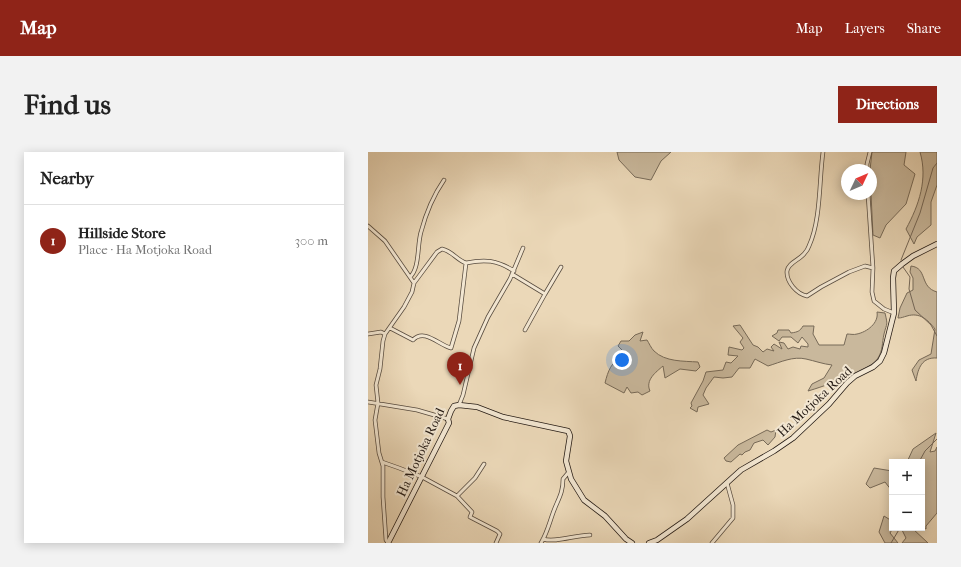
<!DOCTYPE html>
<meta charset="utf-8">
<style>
body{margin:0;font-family:"IM FELL French Canon",serif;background:#f2f2f2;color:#222}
.controls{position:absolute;right:12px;bottom:12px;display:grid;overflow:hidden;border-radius:0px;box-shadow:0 2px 10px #0003}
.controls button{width:36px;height:36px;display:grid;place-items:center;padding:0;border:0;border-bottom:1px solid #e0e0e0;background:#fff;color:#222;font:20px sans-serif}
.compass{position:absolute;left:473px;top:12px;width:36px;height:36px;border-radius:50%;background:#fff;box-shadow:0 2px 10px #0003;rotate:46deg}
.you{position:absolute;left:254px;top:208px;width:14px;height:14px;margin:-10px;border:3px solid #fff;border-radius:50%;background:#1a73e8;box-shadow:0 0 0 6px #1a73e833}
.badge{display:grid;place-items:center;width:26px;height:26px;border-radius:50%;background:#8f2418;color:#fff;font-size:13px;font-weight:700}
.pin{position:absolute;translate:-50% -33px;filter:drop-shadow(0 1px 2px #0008)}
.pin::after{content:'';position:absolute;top:21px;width:14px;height:12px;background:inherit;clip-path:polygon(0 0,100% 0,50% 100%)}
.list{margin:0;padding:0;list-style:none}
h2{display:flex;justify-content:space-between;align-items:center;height:52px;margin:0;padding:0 16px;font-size:17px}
h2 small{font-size:13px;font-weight:400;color:#767676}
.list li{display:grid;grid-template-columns:26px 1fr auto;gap:12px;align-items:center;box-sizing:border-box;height:72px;padding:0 16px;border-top:1px solid #e0e0e0}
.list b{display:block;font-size:15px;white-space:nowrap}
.list p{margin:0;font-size:13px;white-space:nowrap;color:#767676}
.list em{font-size:13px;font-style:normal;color:#767676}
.map{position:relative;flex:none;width:569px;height:391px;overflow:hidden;border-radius:0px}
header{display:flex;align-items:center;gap:24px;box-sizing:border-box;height:56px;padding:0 20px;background:#8f2418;color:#fff}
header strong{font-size:19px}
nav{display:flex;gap:22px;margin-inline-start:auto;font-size:14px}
.intro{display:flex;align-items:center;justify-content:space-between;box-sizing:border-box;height:96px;padding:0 24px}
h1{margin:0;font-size:28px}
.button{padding:10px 18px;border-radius:0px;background:#8f2418;color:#fff;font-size:14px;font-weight:700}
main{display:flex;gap:24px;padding:0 24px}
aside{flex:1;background:#fff;border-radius:0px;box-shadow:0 2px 10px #0003}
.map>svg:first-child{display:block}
.green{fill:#c9b89c;stroke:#776a58}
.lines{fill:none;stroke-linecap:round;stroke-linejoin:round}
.stream{stroke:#746656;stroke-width:1}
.street-casing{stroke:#564a3e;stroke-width:4.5}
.secondary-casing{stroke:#251b15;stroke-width:6}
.street{stroke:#f2e6d1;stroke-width:3}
.secondary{stroke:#f2e6d1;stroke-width:4.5}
.labels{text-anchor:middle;stroke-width:4;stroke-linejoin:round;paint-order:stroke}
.street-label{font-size:13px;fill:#251b15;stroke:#f2e6d1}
</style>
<header>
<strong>Map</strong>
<nav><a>Map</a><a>Layers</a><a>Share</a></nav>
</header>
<div class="intro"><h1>Find us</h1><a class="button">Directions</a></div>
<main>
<aside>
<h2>Nearby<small></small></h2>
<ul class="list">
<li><span class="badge">1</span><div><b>Hillside Store</b><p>Place · Ha Motjoka Road</p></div><em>300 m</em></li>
</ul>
</aside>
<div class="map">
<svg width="569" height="391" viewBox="0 0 569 391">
<rect width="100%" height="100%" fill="#ebd8b8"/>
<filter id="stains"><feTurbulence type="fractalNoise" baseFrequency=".005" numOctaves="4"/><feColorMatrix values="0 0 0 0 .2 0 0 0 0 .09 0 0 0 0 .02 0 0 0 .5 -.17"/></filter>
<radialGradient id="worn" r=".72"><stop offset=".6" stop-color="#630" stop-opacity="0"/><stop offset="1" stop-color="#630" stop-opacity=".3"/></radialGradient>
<path class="green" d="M249,0H303L293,9L283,28L267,25L251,8Z
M504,0H538L536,13L547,22L538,52L518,73L512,86L505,83L503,42V18H502Z
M552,0H569V33L563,50V73L549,85L546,92L538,77C551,53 560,27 552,0Z
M543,114C560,116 551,135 569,140V206C554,205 550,216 548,229L544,218L551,208L563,202L567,177C560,168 552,160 539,164C535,165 534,166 530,166L532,156L539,141L545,138V126L542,120Z
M509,160L517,161C520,174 519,170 516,182C514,191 515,198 510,206C504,218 454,235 440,239L444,232L456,226L464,213C455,212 447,209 438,207C425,204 413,210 400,214L387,207L382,216H371L364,225L355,226L346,225L338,236L335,243L341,252L330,255L329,260L322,256L324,254L323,251L335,229L338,220L355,218L358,210L363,211L370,204L360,203L361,195L374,198L376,196L372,190L375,186L365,174L372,173L385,193L390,195L395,200L399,197L406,199L403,195L406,192L414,197L411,190L416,191L420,197L425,195L432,197L433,194L440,195V192L434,185L430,191L423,185H414L411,189L404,184L409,181L410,178H421L423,181C430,180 432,179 435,174H446L445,182L451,193H476L479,182C482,182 486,183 489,182C499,180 511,171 509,160Z
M275,180L272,189L279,188C281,191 283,196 286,199C297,210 316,209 330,210L332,215L328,219L312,217L297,226L295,214C288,220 277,228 282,239L274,243L270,240L263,241L259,235L256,241L237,231C240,219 243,210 255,204V199L250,194L253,189H261L267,183Z
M399,278L403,280L408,278L407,285L400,293L395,288L386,291L382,298L377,300L374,303L372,302L363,310L358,309L356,306L370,293Z
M568,281L562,300L567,299L569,295V361L558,374V377L554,375V310H539L545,297Z
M506,316L524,319V339L517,330L502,336L498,332Z
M516,364L524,369L525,376L522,381L530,391H517L511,380Z
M533,376H544L560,391H534L538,386Z"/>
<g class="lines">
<path class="stream" d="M533,108L552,61L565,16L569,11
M535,115L542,125L541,137L547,158L563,173L569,184
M551,310L557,299L569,287
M523,391L532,376"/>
<defs>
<path id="street" d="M455,0C451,29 453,68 441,94C440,97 438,100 436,102C431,108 420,111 419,119C418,130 429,142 439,144L453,135L481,120L497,114L505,116
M499,18V12L502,0
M500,42L505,116L504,140L506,149L516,157L526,161
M0,74L17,89L46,131
M144,122L177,142L193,115
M42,125C52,116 49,93 53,80C58,61 65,44 76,28
M22,176L45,188C56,176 71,193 83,196L91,169L98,111C117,107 129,108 146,119
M157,178L177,142
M0,182L13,180L17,182
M0,250L49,258L80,267
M91,253L95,243L106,196L120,165L142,127L155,96
M14,310L31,316L54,325L89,344L104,360L102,365L129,379L132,382L128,391
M89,344L107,326L116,312
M175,387C188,391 207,383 222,383
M20,391L18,388L15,345V314L11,301L7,268L10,251L8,233L12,217L15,189L17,182L36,155L44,140L46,131L69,100L74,97C84,99 89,108 98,111
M173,391C179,381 181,372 185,361C190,347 195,342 195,327L200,321
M344,391L365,366V353L359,331"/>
<path id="secondary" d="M20,391L81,271L80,267L83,259L86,254L91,253L109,255L135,265L200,279L201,281L202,284L198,309L203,327L216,348L237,364L258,387L264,391
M281,391L289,388L319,367L373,318L406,299L425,286L461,252L479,231L487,224L505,215L512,209L516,201L526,161L525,126L526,119L534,112L545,104L569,92"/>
</defs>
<use href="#street" class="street-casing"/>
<use href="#secondary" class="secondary-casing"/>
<use href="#street" class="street"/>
<use href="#secondary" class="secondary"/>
</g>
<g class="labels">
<g class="street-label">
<text transform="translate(446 249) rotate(-43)" y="5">Ha Motjoka Road</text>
<text transform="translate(52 300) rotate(-65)" y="5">Ha Motjoka Road</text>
</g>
</g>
<rect width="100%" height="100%" filter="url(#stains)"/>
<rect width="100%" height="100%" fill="url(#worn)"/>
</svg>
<div class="controls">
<button>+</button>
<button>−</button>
</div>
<svg class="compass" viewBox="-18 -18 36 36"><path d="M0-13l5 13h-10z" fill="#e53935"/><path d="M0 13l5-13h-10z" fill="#767676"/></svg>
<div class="you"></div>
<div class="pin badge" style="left:92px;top:233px">1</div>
</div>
</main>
